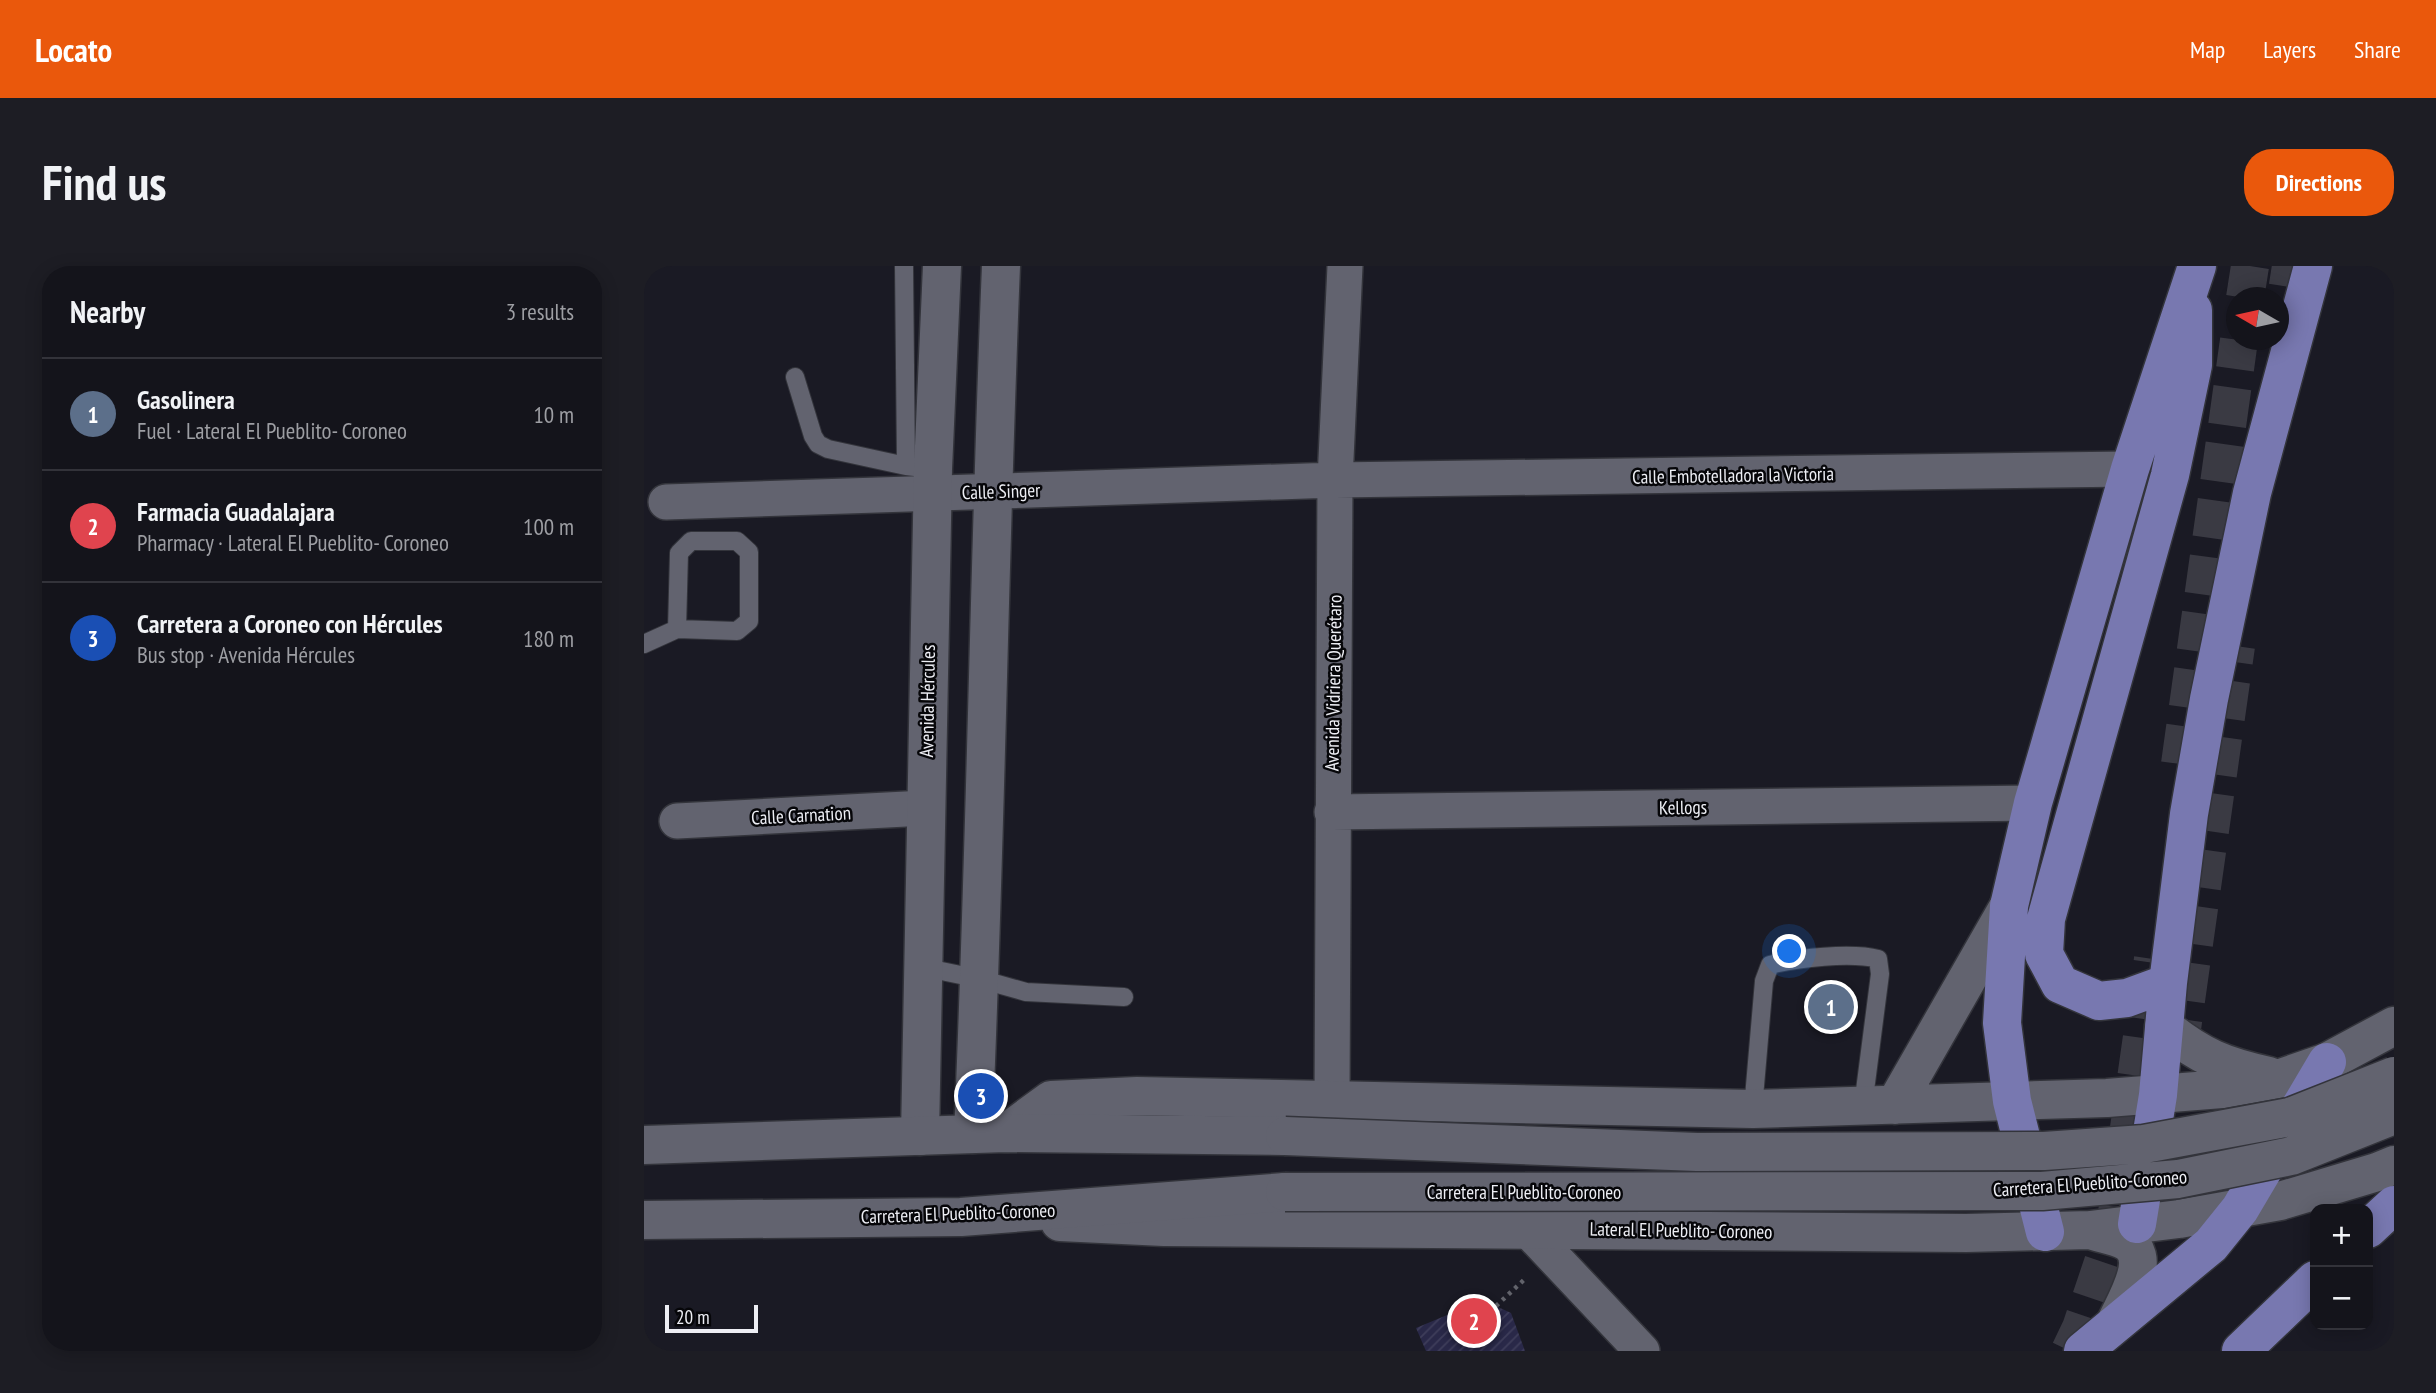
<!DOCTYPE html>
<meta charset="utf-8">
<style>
body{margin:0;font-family:"PT Sans Narrow",sans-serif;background:#1d1d24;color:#f1f3f6}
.controls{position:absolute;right:21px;bottom:21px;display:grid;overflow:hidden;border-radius:14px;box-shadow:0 4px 18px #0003}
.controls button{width:63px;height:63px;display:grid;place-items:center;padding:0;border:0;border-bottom:2px solid #33333a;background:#14141b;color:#f1f3f6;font:35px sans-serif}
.compass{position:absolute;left:1582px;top:21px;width:63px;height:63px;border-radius:50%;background:#14141b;box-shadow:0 4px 18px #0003;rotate:279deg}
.scale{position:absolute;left:21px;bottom:18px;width:93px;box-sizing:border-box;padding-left:7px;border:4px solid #edeef4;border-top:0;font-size:19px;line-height:24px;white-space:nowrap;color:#edeef4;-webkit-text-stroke:5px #060609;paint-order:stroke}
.you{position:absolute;left:1146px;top:686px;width:24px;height:24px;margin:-18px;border:5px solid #fff;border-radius:50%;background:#1a73e8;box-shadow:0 0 0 10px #1a73e833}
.badge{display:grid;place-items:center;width:46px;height:46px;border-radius:50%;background:#ea580c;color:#fff;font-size:23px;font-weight:700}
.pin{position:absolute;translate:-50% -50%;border:4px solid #fff;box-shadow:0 2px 7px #0006}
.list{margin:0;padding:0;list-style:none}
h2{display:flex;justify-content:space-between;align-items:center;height:91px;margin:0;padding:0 28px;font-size:30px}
h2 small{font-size:23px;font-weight:400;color:#9d9ea3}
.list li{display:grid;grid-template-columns:46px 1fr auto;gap:21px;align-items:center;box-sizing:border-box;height:112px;padding:0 28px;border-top:2px solid #33333a}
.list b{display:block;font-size:26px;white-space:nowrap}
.list p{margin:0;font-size:23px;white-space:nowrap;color:#9d9ea3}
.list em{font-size:23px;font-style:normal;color:#9d9ea3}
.map{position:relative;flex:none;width:1750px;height:1085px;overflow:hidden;border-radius:28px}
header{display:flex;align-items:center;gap:42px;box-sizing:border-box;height:98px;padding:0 35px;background:#ea580c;color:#fff}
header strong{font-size:33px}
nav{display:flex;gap:38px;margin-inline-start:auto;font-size:24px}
.intro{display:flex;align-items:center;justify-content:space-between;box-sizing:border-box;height:168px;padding:0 42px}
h1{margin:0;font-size:49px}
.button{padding:18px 32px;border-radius:28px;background:#ea580c;color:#fff;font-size:24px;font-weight:700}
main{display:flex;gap:42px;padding:0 42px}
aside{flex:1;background:#14141b;border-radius:28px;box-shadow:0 4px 18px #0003}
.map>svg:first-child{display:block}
.building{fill:url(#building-hatch)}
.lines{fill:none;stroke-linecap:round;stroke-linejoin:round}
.trunk-tunnel{stroke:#3a3a43;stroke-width:38;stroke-dasharray:38 19;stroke-linecap:butt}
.service-casing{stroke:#33343b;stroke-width:20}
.minor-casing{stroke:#33343b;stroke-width:38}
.tertiary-casing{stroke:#33343b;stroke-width:41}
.secondary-casing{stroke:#33343b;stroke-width:41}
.trunk-casing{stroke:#33343b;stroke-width:41}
.path{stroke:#62636b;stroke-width:4.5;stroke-dasharray:3.5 5;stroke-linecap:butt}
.service{stroke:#62636f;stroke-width:18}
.minor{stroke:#62636f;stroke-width:35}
.tertiary{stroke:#62636f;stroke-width:38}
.secondary{stroke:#62636f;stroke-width:38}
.trunk{stroke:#7878b0;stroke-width:38}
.secondary-bridge-casing{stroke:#33343b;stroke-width:41;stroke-linecap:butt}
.secondary-bridge{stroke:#62636f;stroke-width:38}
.labels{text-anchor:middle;stroke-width:5;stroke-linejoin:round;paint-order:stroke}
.street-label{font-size:19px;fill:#edeef4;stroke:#060609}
</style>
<header>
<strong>Locato</strong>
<nav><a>Map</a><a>Layers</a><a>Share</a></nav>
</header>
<div class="intro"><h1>Find us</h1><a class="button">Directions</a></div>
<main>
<aside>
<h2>Nearby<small>3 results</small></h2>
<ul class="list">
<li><span class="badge" style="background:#5c6f8a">1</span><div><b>Gasolinera</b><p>Fuel · Lateral El Pueblito- Coroneo</p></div><em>10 m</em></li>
<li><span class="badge" style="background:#e0444e">2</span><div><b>Farmacia Guadalajara</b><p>Pharmacy · Lateral El Pueblito- Coroneo</p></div><em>100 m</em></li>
<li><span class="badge" style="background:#1a4fb4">3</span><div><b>Carretera a Coroneo con Hércules</b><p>Bus stop · Avenida Hércules</p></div><em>180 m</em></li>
</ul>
</aside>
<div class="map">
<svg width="1750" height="1085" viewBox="0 0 1750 1085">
<defs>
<pattern id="building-hatch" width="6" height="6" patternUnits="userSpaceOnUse" patternTransform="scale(1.75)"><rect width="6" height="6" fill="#292848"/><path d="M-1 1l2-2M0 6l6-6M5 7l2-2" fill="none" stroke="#3e3d5a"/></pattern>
</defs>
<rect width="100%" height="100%" fill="#1a1a24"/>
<path class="building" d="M839,1034L867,1047L881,1085H782L772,1062Z"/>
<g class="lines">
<path class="trunk-tunnel" d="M1601,32L1606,0
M1635,77L1647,0
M1536,498L1595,74
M1534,791L1592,380
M1426,1085L1437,1062L1471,961L1509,693"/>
<defs>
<path id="service" d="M260,0L262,200L289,203
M151,111L169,170L174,178L184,183L262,200
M0,378L33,363L93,365L105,355V286L93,275H47L35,287L33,363
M278,701L336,713L382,726L480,731
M1109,843L1120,715L1126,699C1153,692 1207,686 1234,693L1236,708L1219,840"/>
<path id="minor" d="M22,236L691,214L1486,203
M688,546L1389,537
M33,555L281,542
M688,834L691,214L701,0
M883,963L998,1085"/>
<path id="tertiary" d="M1520,761C1557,791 1580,800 1625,810
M1251,839L1365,640
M362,867L407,834L493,830L1109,843L1463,832L1578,823L1634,813L1683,796L1750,760
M329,868C342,579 345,289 357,0
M276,870L289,203L298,0
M416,956L520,961L1322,967L1446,964L1535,953L1636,935L1733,906L1750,899
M1446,964C1457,968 1473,970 1483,976C1509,992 1481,1036 1472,1056"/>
<path id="secondary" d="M0,879L362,867L641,870
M0,954L317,951L641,926"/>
<path id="trunk" d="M1524,717L1483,732L1455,735L1416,718L1400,688L1402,653L1526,209L1549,99V44
M1493,958L1514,829L1524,717L1545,548L1565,433L1608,227L1669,0
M1724,963L1750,939
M1401,966L1368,835L1358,757L1365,640L1389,537L1486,203L1553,0
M1439,1085L1567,979L1596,943L1683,796
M1597,1085L1671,1014"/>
</defs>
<use href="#service" class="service-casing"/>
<use href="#minor" class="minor-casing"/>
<use href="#tertiary" class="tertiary-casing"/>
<use href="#secondary" class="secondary-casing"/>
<use href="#trunk" class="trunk-casing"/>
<path class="path" d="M852,1040L883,1011"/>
<use href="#service" class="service"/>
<use href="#minor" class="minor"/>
<use href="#tertiary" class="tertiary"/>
<use href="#secondary" class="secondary"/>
<use href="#trunk" class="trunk"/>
<defs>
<path id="secondary-bridge" d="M641,870L1053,886L1400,885L1500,878L1646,851L1750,810
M641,926L1398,925L1534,913L1647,890L1750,849"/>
</defs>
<use href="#secondary-bridge" class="secondary-bridge-casing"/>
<use href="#secondary-bridge" class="secondary-bridge"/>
</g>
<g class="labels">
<g class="street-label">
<text transform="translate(1089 209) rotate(-1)" y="7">Calle Embotelladora la Victoria</text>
<text transform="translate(357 225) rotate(-2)" y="7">Calle Singer</text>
<text transform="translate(689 417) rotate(-89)" y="7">Avenida Vidriera Querétaro</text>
<text transform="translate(283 435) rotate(-89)" y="7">Avenida Hércules</text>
<text transform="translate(1039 541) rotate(-1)" y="7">Kellogs</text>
<text transform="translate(157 549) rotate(-3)" y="7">Calle Carnation</text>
<text transform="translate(1446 917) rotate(-4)" y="7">Carretera El Pueblito-Coroneo</text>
<text x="880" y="933">Carretera El Pueblito-Coroneo</text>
<text transform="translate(314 947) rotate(-2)" y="7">Carretera El Pueblito-Coroneo</text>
<text transform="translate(1037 964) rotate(1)" y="7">Lateral El Pueblito- Coroneo</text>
</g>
</g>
</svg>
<div class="controls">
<button>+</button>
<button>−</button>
</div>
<svg class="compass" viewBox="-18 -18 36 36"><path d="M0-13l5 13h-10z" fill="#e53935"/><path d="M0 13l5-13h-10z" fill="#9d9ea3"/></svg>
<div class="scale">20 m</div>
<div class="you"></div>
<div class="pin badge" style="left:1187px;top:741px;background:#5c6f8a">1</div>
<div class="pin badge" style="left:830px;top:1055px;background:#e0444e">2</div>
<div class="pin badge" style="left:337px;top:830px;background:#1a4fb4">3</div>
</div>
</main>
